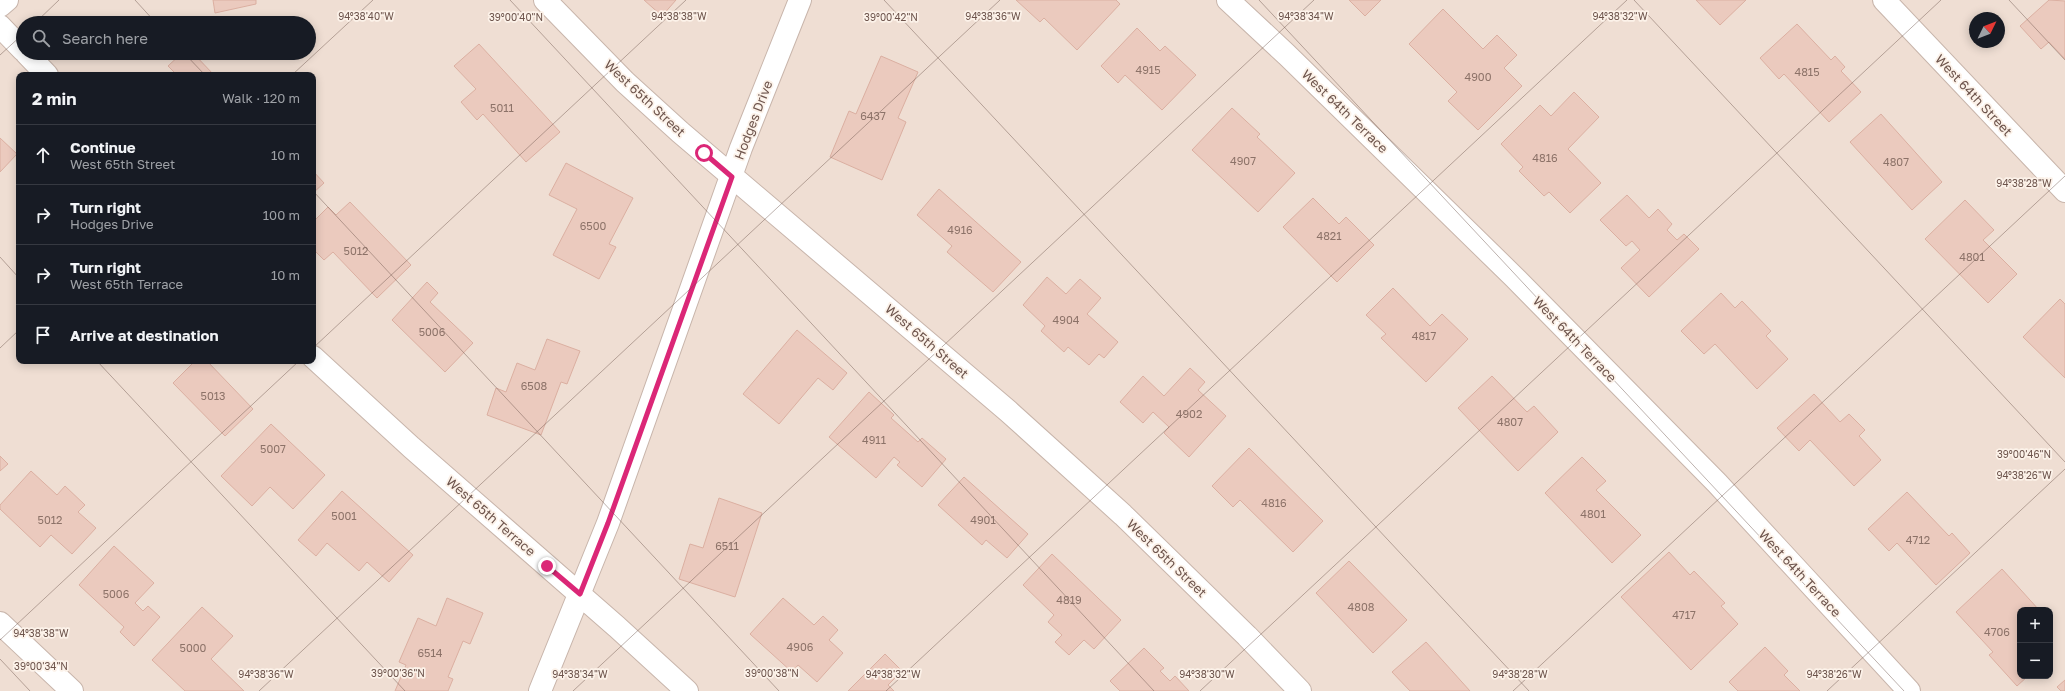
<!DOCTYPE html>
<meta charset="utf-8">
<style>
body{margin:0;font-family:"Golos Text",sans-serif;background:#20242c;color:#f1f3f6}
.controls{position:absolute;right:12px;bottom:12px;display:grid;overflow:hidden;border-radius:8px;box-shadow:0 2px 10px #0003}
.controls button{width:36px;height:36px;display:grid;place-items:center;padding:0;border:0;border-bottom:1px solid #363941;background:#171b24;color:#f1f3f6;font:20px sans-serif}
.compass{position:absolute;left:1969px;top:12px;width:36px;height:36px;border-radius:50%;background:#171b24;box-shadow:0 2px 10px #0003;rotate:47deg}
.stop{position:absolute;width:12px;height:12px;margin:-9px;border:3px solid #db2777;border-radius:50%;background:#fff}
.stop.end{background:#db2777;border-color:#fff;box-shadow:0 1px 4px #0008}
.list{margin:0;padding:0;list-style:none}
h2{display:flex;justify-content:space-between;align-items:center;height:52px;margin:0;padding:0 16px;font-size:17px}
h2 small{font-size:13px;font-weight:400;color:#9ea1a6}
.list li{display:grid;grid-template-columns:26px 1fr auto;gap:12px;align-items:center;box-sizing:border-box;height:60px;padding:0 16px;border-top:1px solid #363941}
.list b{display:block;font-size:15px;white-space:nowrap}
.list p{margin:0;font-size:13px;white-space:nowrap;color:#9ea1a6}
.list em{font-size:13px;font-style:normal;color:#9ea1a6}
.icon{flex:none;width:22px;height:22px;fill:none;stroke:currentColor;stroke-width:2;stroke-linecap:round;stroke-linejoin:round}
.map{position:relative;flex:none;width:2065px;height:691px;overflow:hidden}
.search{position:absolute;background:#171b24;box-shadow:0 2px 10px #0003;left:16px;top:16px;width:300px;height:44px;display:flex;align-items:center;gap:10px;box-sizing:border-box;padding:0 14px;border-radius:22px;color:#9ea1a6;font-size:15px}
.panel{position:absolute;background:#171b24;box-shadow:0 2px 10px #0003;left:16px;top:72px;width:300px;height:292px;border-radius:8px}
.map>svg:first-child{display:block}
.residential{fill:#efded3;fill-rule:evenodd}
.building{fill:#ebcabe;stroke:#dbafa1}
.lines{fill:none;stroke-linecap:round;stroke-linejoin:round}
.minor-casing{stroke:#c8b5ab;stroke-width:24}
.minor{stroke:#fff;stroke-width:22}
.route{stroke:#db2777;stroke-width:5}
.ticks{fill:none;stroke:#6d544c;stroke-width:1;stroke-opacity:0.45}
.labels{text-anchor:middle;stroke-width:3.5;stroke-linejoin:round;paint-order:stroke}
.number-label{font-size:11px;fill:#8c7268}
.street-label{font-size:13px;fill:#6d544c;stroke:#fcf2e9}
.ticks-label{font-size:10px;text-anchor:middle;fill:#6d544c;stroke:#fcf2e9;stroke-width:3.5;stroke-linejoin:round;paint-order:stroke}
</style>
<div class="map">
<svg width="2065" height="691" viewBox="0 0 2065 691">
<rect width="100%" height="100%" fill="#f9eee3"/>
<path class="residential" d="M0,0H2065V691H0ZM1975,18H1999V42H1975ZM23,23H309V53H23ZM19,75H313V361H19ZM2020,610H2050V676H2020Z"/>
<path class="building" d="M213,0H256V4L215,13Z
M644,0H676L662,16Z
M1016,0H1116L1120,4L1077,50L1044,18L1040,22Z
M1349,0H1381L1365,16Z
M1696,0H1746L1720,25Z
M2049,0L2065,1V59L2049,42L2041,49L2020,26Z
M1443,9L1483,49L1497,35L1517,55L1504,68L1522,86L1478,130L1448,101L1457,92L1409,44Z
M1797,24L1831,60L1835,56L1845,67L1841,71L1861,92L1829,122L1784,74L1779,79L1760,58Z
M1137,28L1160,51L1165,46L1196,75L1162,110L1125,75L1118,83L1101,66Z
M479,44L560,132L526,162L483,114L477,120L461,102L476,89L454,66Z
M182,53H193L214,75H177L168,66Z
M881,56L918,72L898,118L906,122L882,180L830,157L849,111L856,114Z
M1574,92L1599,117L1568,149L1601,183L1570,213L1549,192L1544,196L1519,171L1523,167L1501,144L1540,105L1551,116Z
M1232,108L1260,134L1257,137L1295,173L1258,212L1192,150Z
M1881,114L1942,182L1912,210L1850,142Z
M0,138L17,154L0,172Z
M566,163L633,198L609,244L616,247L599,279L553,255L577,209L549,195Z
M313,171L324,183L313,193Z
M939,189L1021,262L993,292L947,252L952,246L917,215Z
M1627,195L1649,218L1658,209L1672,224L1667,230L1677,240L1684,234L1699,249L1649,297L1621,268L1640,250L1632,241L1626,246L1600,220Z
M1313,198L1339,224L1346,217L1374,245L1337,282L1283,227Z
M1965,200L1994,230L1983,240L2017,274L1988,303L1925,239Z
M350,202L411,265L377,298L333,252L324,260L313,249V222L328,207L336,215Z
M1047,277L1066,294L1080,279L1101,298L1087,314L1118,342L1104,358L1099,354L1089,365L1068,347L1064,352L1041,331L1045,326L1023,305Z
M427,282L438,293L430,302L473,343L445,372L392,320Z
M1393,288L1430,326L1442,314L1468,339L1426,382L1381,338L1386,334L1366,315Z
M1721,293L1735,308L1742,301L1771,331L1766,336L1788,359L1757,389L1715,344L1704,354L1681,331Z
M2060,299L2065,304V378L2023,337Z
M797,330L847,373L833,390L818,378L779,424L743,394Z
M547,339L580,351L567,384L561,382L541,435L487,415L496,388L506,392L517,363L535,370Z
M195,361H207L253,409L225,436L173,383Z
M1190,368L1205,382L1198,390L1226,416L1189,457L1164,433L1169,427L1153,412L1143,423L1120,402L1143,376L1164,396Z
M1492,376L1527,412L1534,406L1558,432L1518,471L1458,408Z
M869,392L894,415L891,418L918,442L922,438L946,459L922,487L897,465L900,462L894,457L876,478L829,437Z
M1814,394L1840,422L1849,414L1865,430L1859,436L1881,460L1854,486L1810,440L1799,451L1777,428Z
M271,424L325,475L293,509L270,487L252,506L221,476Z
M1249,448L1323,521L1293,552L1240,500L1233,507L1212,486Z
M0,456L8,464L0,471Z
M1582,457L1606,481L1596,490L1641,535L1612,563L1545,493Z
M31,471L57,495L65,486L85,505L78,512L96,528L72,554L51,535L40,547L0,509V505Z
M964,477L1028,534L1007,558L986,540L982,545L938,505Z
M342,491L413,555L389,582L367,562L359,571L327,543L316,556L298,540Z
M1907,492L1949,536L1952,533L1970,553L1936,585L1897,543L1889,551L1868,529Z
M719,498L762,513L735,597L679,579L690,544L703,548Z
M114,546L154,583L135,603L143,611L148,606L160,617L134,646L120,632L124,627L79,585Z
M1669,552L1690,575L1694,571L1725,603L1721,606L1738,624L1691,670L1621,597Z
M1052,554L1121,620L1094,649L1084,640L1069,655L1055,642L1062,635L1048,622L1054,615L1023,585Z
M1349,561L1407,620L1373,653L1316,593Z
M2002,569L2039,610H2020V676H2028L2017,686L1989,655L1993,652L1956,612Z
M447,598L483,613L470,644L463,641L448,677L453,679L448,691H395L406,665L399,662L418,618L436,626Z
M783,598L814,625L823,616L838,630L829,640L843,653L817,682L798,665L792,672L750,634Z
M202,607L233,636L211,659L244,691H185L152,660Z
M1426,642L1470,691H1410L1392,672Z
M1765,647L1788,671L1784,675L1800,691H1738L1729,682Z
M1144,648L1164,668L1160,671L1170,681L1175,676L1189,691H1120L1110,681Z
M885,654L902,671L888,685L894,691H848Z
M2065,680V691H2061L2057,687Z"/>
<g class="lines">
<defs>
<path id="minor" d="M545,0L625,82L680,132L1008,411L1123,515L1247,636L1300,691
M1228,0L1287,55L1514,277L1717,483L1909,691
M1884,0L2065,191
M0,6L7,0
M0,26L23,50
M26,53L47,75
M313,357L411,447L617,627L687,691
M0,623L72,691
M540,691L608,523L741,148L800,0"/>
</defs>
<use href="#minor" class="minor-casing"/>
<use href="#minor" class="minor"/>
</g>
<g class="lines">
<path class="route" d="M547,566L580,594L608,523L732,177L704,153"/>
</g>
<path class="ticks" d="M135,0L156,23M510,0L1154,691M884,0L1529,691M1259,0L1904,691M1634,0L2065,462M2009,0L2065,60M35,23L59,0M184,53L205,75M0,55L23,34M292,75L373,0M313,191L779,691M0,257L19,278M0,348L19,330M313,348L686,0M97,361L405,691M0,640L299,361M0,659L30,691M259,691L1000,0M573,691L1314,0M886,691L1627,0M1200,691L1941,0M1513,691L2065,176M1827,691L2065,469"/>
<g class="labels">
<g class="number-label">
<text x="1148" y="74">4915</text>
<text x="1807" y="76">4815</text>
<text x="1478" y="81">4900</text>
<text x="502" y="112">5011</text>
<text x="873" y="120">6437</text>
<text x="1545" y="162">4816</text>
<text x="1243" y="165">4907</text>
<text x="1896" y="166">4807</text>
<text x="593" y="230">6500</text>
<text x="960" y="234">4916</text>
<text x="1329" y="240">4821</text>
<text x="356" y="255">5012</text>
<text x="1972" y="261">4801</text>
<text x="1066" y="324">4904</text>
<text x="432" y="336">5006</text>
<text x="1424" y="340">4817</text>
<text x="534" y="390">6508</text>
<text x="213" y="400">5013</text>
<text x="1189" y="418">4902</text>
<text x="1510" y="426">4807</text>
<text x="874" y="444">4911</text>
<text x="273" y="453">5007</text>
<text x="1274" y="507">4816</text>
<text x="1593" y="518">4801</text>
<text x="344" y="520">5001</text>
<text x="50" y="524">5012</text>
<text x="983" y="524">4901</text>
<text x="1918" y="544">4712</text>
<text x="727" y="550">6511</text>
<text x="116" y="598">5006</text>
<text x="1069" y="604">4819</text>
<text x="1361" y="611">4808</text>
<text x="1684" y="619">4717</text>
<text x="1997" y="636">4706</text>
<text x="800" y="651">4906</text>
<text x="193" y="652">5000</text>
<text x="430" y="657">6514</text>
</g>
<g class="street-label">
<text transform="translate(1974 95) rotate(47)" y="5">West 64th Street</text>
<text transform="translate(645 98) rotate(43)" y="5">West 65th Street</text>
<text transform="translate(1345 111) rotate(44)" y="5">West 64th Terrace</text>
<text transform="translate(753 120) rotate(-69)" y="5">Hodges Drive</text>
<text transform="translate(1575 339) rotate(46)" y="5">West 64th Terrace</text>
<text transform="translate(927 341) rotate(41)" y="5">West 65th Street</text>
<text transform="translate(491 516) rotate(41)" y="5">West 65th Terrace</text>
<text transform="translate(1167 558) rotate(44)" y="5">West 65th Street</text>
<text transform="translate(1800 573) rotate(47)" y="5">West 64th Terrace</text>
</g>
</g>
<g class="ticks-label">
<text x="366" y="20">94°38'40"W</text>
<text x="679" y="20">94°38'38"W</text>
<text x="993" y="20">94°38'36"W</text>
<text x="1306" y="20">94°38'34"W</text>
<text x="1620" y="20">94°38'32"W</text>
<text x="516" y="21">39°00'40"N</text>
<text x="891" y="21">39°00'42"N</text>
<text x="2024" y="187">94°38'28"W</text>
<text x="2024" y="458">39°00'46"N</text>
<text x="2024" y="479">94°38'26"W</text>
<text x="41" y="637">94°38'38"W</text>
<text x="41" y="670">39°00'34"N</text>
<text x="398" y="677">39°00'36"N</text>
<text x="772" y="677">39°00'38"N</text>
<text x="266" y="678">94°38'36"W</text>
<text x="580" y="678">94°38'34"W</text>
<text x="893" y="678">94°38'32"W</text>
<text x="1207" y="678">94°38'30"W</text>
<text x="1520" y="678">94°38'28"W</text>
<text x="1834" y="678">94°38'26"W</text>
</g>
</svg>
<div class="controls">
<button>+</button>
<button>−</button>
</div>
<svg class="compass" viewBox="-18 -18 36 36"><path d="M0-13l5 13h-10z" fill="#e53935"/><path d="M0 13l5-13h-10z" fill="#9ea1a6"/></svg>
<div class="stop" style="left:704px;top:153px"></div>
<div class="stop end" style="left:547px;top:566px"></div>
<div class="search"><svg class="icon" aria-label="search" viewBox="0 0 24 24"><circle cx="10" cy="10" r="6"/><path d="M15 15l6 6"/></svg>Search here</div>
<section class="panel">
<h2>2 min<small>Walk · 120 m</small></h2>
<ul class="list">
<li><svg class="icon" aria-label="ahead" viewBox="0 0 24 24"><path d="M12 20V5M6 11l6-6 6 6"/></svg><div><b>Continue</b><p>West 65th Street</p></div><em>10 m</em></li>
<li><svg class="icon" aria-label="right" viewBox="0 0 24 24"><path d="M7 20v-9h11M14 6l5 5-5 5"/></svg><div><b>Turn right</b><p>Hodges Drive</p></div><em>100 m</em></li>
<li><svg class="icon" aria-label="right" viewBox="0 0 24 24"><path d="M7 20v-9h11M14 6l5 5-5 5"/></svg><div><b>Turn right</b><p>West 65th Terrace</p></div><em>10 m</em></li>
<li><svg class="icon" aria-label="arrive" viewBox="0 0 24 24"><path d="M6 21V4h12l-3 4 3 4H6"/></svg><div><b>Arrive at destination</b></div></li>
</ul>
</section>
</div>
